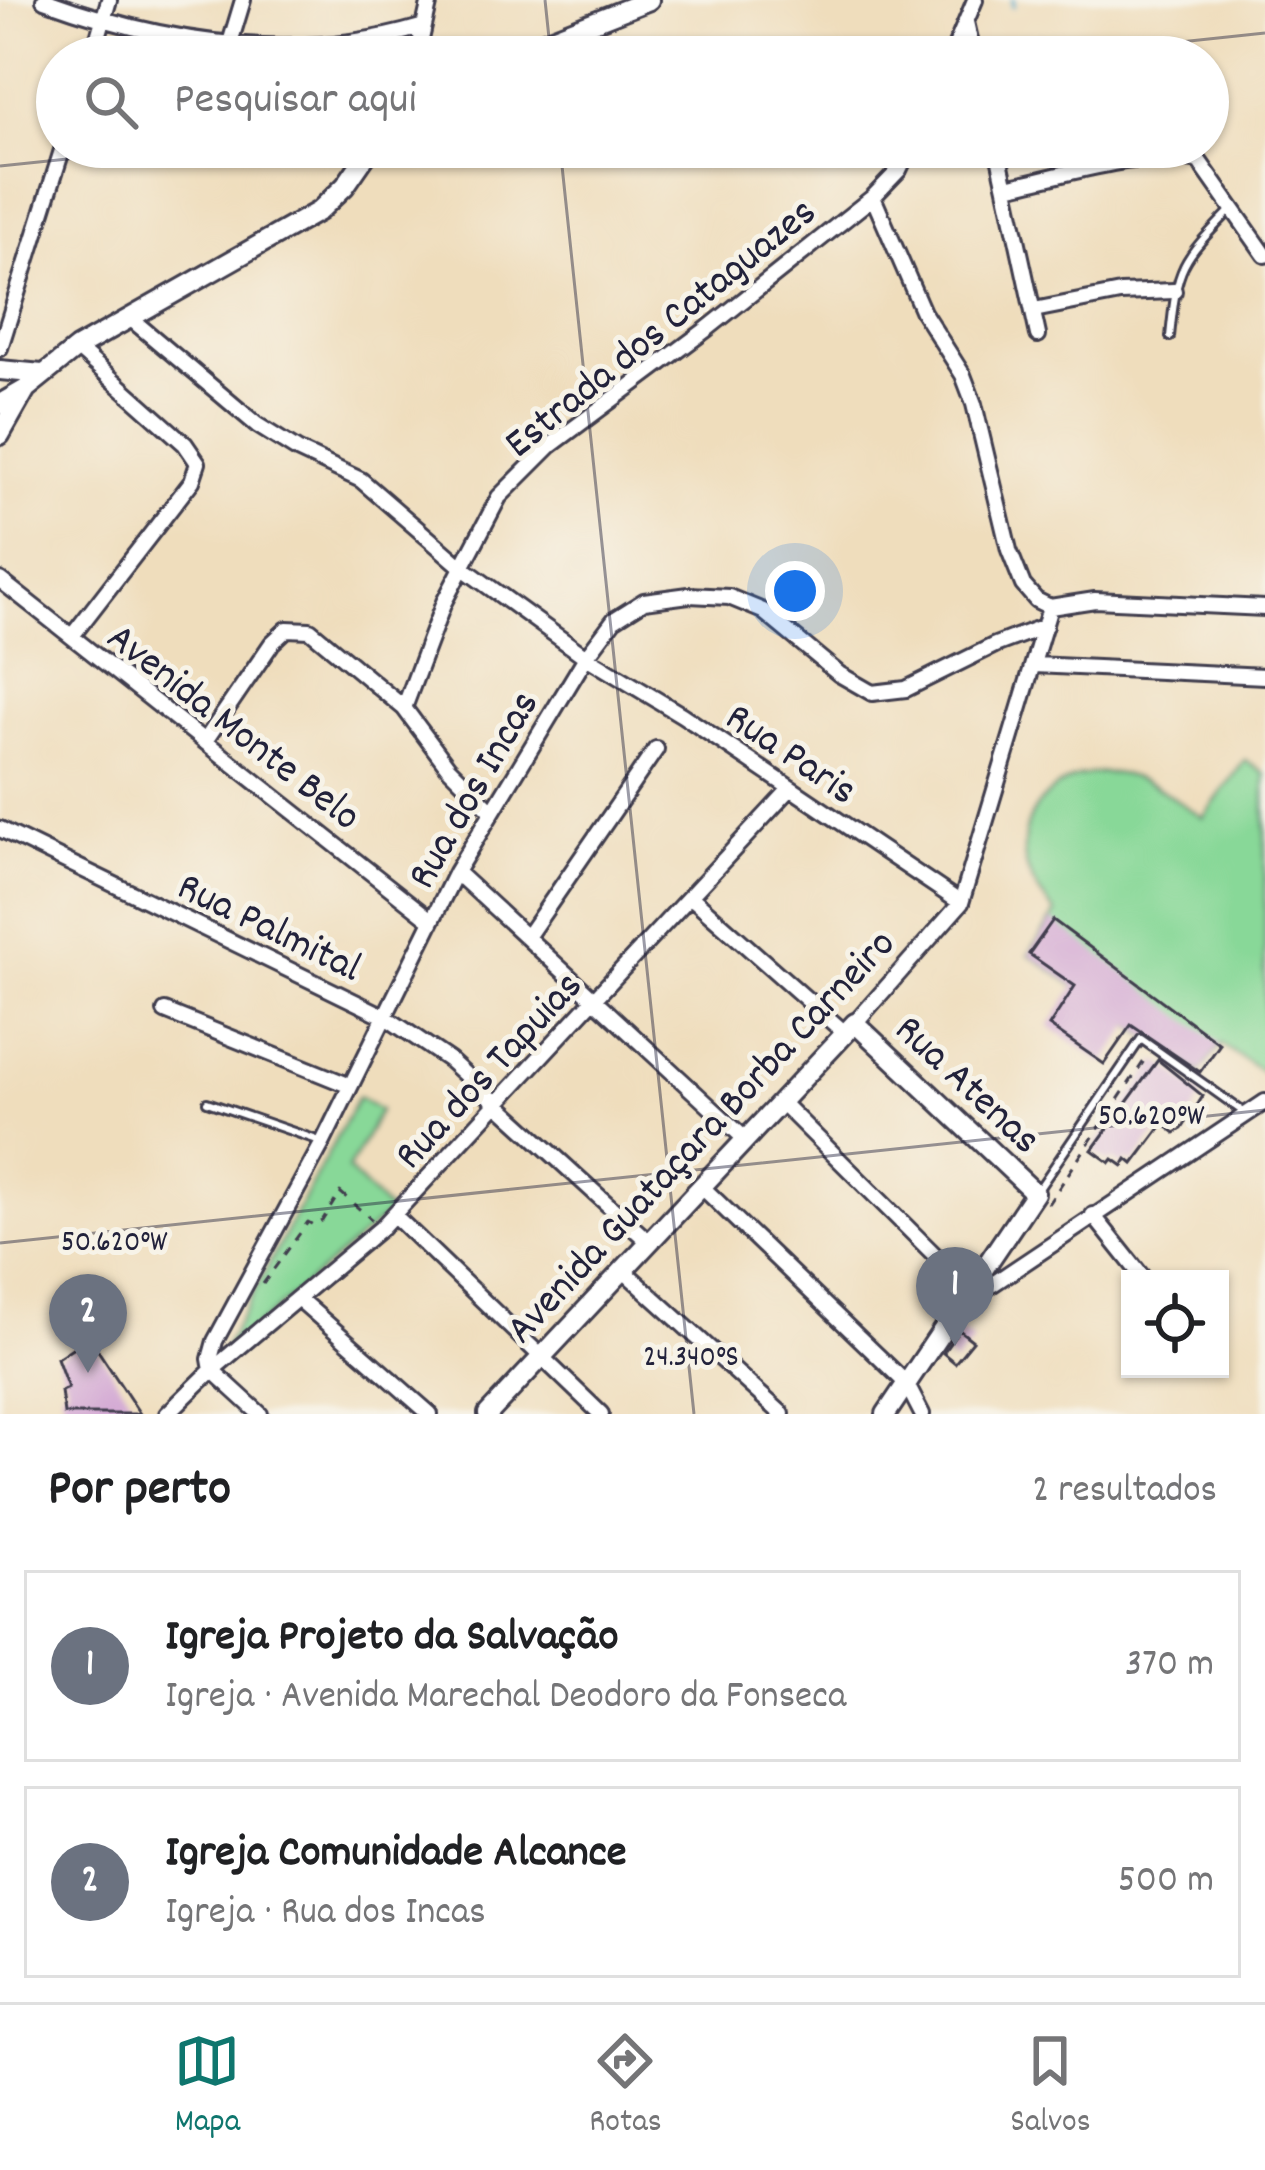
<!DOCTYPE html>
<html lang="pt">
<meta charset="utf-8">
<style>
body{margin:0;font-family:Dekko,sans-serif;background:#f6f6f6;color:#202124}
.controls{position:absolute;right:36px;bottom:36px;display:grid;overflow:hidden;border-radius:0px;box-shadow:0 3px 9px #0004}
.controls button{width:108px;height:108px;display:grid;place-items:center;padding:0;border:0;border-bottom:3px solid #e0e0e0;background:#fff;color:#202124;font:60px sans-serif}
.you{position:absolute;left:795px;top:591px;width:42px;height:42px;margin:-30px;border:9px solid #fff;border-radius:50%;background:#1a73e8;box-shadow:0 0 0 18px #1a73e833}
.badge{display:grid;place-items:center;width:78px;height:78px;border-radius:50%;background:#0f766e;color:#fff;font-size:39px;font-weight:700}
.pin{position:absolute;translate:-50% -99px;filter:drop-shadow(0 3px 6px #0008)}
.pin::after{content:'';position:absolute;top:63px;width:42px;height:36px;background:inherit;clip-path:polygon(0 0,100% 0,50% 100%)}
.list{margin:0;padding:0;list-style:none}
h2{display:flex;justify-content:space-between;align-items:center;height:156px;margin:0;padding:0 48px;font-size:51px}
h2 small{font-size:39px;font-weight:400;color:#757577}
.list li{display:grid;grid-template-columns:78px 1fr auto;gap:36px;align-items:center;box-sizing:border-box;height:192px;margin:0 24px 24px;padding:0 24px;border:3px solid #e0e0e0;border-radius:0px}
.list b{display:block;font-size:45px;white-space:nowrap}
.list p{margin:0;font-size:39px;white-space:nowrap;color:#757577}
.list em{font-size:39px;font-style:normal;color:#757577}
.icon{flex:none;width:66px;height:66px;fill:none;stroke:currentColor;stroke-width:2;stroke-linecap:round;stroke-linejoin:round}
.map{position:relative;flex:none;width:1265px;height:1414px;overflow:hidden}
.search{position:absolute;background:#fff;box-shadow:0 3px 9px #0004;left:36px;right:36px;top:36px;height:132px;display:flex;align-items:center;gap:30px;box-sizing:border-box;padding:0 42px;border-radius:66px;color:#757577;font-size:45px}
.sheet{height:588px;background:#fff}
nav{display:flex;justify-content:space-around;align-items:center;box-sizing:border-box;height:168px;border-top:3px solid #e0e0e0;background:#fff;font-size:33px;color:#757577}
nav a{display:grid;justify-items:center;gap:6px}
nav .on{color:#0f766e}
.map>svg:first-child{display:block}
.green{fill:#88d898;stroke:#557d6a;stroke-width:3}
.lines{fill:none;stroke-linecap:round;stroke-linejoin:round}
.stream{stroke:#4ba7c9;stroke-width:4.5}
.building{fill:#cfa0d1}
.lane-casing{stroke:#413e4e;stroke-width:12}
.street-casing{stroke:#413e4e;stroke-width:20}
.secondary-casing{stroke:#413e4e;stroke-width:24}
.path{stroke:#413e4e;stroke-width:3;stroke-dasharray:9 9;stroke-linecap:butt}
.lane{stroke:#fff;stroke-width:6}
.street{stroke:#fff;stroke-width:14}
.secondary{stroke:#fff;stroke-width:18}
.ticks{fill:none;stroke:#22223b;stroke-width:3;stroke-opacity:0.45}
.labels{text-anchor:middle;stroke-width:10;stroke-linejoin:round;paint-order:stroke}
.street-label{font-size:42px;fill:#22223b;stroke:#f7f3e8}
.ticks-label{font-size:30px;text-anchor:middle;fill:#22223b;stroke:#f7f3e8;stroke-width:10;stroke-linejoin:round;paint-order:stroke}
</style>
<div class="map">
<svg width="1265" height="1414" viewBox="0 0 1265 1414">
<rect width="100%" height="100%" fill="#f7f3e8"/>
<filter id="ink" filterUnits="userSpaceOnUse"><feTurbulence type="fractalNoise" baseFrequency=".00833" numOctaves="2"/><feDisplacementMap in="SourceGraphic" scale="24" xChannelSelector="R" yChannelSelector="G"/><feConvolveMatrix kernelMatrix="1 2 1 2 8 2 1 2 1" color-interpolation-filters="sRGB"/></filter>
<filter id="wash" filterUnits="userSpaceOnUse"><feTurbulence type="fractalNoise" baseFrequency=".004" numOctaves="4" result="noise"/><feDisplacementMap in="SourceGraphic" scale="48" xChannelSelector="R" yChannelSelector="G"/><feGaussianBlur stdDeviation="2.7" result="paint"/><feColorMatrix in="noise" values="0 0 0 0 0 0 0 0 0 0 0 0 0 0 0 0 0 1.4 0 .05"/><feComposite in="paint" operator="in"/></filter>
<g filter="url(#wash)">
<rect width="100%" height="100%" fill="#efddbc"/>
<path class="green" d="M1245,760L1265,774V1074L1221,1044L1199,1073L1029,954L1056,913C1039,894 1024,874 1024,848C1023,801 1069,769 1113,773C1149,777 1174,798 1203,818Z
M358,1097L380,1110L348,1170L390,1212L219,1358Z"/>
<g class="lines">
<path class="stream" d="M1013,6V0"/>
</g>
<g id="blocks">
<path class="building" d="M1053,920L1220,1044L1200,1072L1131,1025L1104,1064L1049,1026L1075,986L1029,954Z
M1158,1060L1203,1096L1182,1129L1175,1133L1163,1124L1133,1164L1127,1159L1123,1166L1113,1159L1110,1163L1092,1150Z
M959,1330L973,1341L955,1363L943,1353Z
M89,1337L140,1414H64L61,1391L68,1388L57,1358Z"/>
</g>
</g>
<g filter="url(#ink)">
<use href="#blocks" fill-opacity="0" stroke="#413e4e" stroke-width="3"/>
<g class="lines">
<defs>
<path id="lane" d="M1170,337C1177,265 1181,261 1231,210
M207,1102L320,1141
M1038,1190L1141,1039L1245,1113"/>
<path id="street" d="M44,0C165,44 296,64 421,27
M966,22L974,57
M230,43L243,0
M92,57L109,0
M417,57L430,0
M951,57L975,0
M997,147L1038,335
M1006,187C1063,176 1143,148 1199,161L1265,255
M1034,310L1120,293L1174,291
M130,318L257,425L297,450L361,480L463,568L586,657L682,715L961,903
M0,348L63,147
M0,580L431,920
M1050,607L1095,600L1265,608
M72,636L192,481L198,463L185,444L77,348
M1035,665L1265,676
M205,741L272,643L287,629L310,630L404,708
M492,811L448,767L404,708L444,602L499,497L550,446L707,329L873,197L899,170L910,147
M0,829L384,1016L449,1060L650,1243
M456,872L745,1139
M691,897L846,1034
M527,937L656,749
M165,1011L348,1085
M855,1023L961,903L1050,607L1036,600L1023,585L1009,550L974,404L963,375L923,312L873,197
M781,1102L968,1288
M701,1186L906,1383L922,1414
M394,1215L601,1414
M1093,1215L1144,1279
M624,1271L782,1414
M299,1299L430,1414
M963,1304L1265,1102
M167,1414L212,1370L210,1359L215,1341L323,1142L456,872L586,657L614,620L644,601L689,595L729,597L763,611L839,674L872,693L906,689L995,645L1045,626
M260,1414L212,1370L381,1228L789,790"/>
<path id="secondary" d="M504,57L649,0
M0,370L42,374
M0,404L26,389L77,348L319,211L345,186L372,147
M0,435L26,389
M488,1414L855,1023L1035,1193L886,1414"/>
</defs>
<use href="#lane" class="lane-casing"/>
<use href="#street" class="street-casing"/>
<use href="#secondary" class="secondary-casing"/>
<path class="path" d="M1048,1204L1146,1058
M263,1284L308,1222L313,1225L322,1221L340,1192L372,1220"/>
<use href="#lane" class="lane"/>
<use href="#street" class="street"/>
<use href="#secondary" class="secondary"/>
</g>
</g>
<path class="ticks" d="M545,0L551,57M1039,57L1265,33M560,147L694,1414M0,166L183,147M0,1243L1265,1110"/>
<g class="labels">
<g class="street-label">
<text transform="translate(658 325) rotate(-39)" y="15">Estrada dos Cataguazes</text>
<text transform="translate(236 724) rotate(38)" y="15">Avenida Monte Belo</text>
<text transform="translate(793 751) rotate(34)" y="15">Rua Paris</text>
<text transform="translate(470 788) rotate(-60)" y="15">Rua dos Incas</text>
<text transform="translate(271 924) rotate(26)" y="15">Rua Palmital</text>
<text transform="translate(486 1068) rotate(-47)" y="15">Rua dos Tapuias</text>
<text transform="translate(970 1082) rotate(43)" y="15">Rua Atenas</text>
<text transform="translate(698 1134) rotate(-47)" y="15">Avenida Guataçara Borba Carneiro</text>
</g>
</g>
<g class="ticks-label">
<text x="1151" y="1124">50.620°W</text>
<text x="114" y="1250">50.620°W</text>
<text x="691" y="1365">24.340°S</text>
</g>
</svg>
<div class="controls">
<button><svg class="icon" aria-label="locate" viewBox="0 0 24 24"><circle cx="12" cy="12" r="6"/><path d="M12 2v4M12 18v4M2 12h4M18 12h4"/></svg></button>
</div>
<div class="you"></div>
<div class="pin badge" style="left:955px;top:1346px;background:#6b7280">1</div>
<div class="pin badge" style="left:88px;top:1373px;background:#6b7280">2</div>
<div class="search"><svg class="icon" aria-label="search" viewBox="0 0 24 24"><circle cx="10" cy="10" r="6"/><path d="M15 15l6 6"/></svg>Pesquisar aqui</div>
</div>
<section class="sheet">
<h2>Por perto<small>2 resultados</small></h2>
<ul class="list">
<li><span class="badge" style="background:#6b7280">1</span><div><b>Igreja Projeto da Salvação</b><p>Igreja · Avenida Marechal Deodoro da Fonseca</p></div><em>370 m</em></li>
<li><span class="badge" style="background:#6b7280">2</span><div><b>Igreja Comunidade Alcance</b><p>Igreja · Rua dos Incas</p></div><em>500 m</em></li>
</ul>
</section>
<nav>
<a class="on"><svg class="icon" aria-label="map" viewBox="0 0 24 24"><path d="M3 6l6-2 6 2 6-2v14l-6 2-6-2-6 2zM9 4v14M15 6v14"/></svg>Mapa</a>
<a><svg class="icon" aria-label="directions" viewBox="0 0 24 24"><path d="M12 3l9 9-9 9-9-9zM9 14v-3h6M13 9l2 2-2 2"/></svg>Rotas</a>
<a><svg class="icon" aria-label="saved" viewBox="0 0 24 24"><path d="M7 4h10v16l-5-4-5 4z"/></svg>Salvos</a>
</nav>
